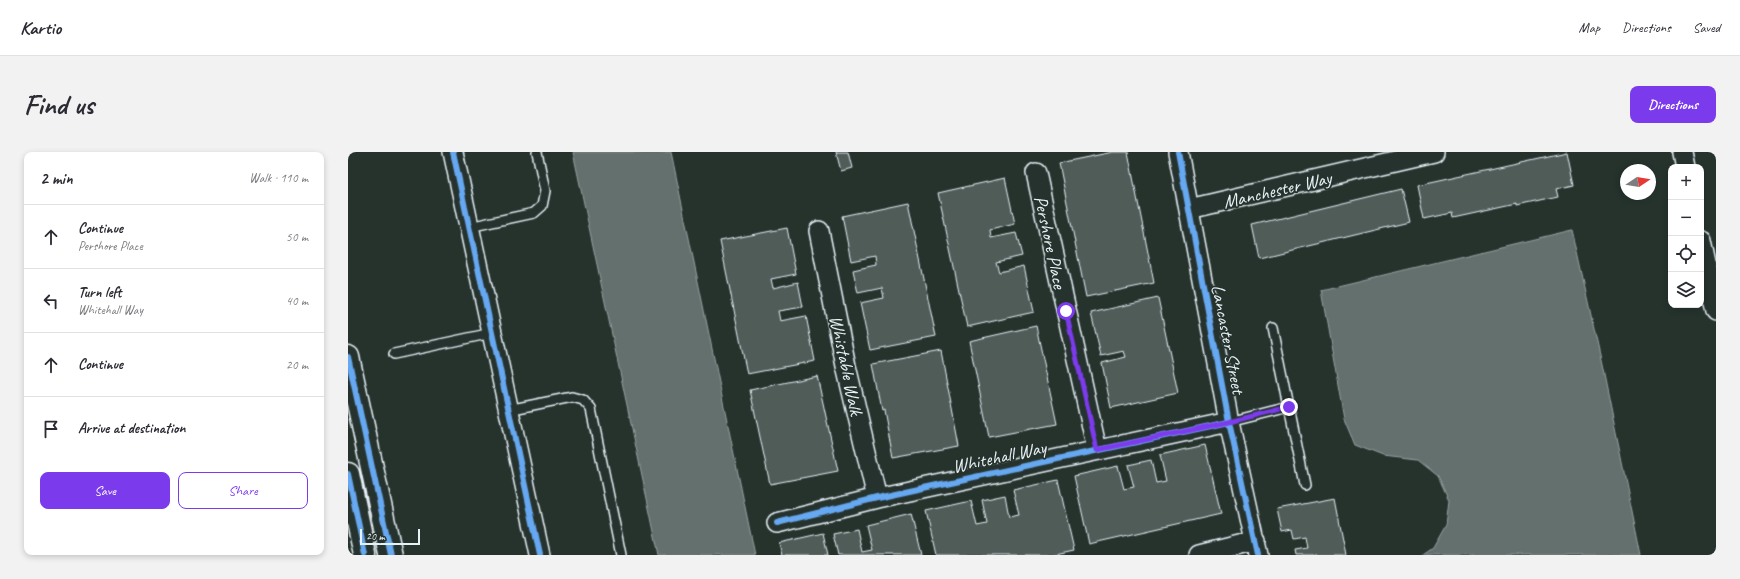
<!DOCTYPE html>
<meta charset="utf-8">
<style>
body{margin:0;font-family:Caveat,sans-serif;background:#f2f2f3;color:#2b2b33}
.controls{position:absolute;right:12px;top:12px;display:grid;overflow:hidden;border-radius:8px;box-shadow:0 2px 6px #0003}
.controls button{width:36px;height:36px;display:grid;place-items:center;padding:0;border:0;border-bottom:1px solid #e1e1e2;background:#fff;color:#2b2b33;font:20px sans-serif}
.compass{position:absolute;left:1272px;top:12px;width:36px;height:36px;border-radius:50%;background:#fff;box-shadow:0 2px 6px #0003;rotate:78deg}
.scale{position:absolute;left:12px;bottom:10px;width:60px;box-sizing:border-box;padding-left:4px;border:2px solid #e8f1f8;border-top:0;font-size:11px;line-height:14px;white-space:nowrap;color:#e8f1f8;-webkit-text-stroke:3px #26332d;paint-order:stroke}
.stop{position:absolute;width:12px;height:12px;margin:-9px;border:3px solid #7c3aed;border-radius:50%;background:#fff}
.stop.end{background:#7c3aed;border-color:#fff;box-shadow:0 1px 4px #0008}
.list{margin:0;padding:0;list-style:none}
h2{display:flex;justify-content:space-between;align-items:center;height:52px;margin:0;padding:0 16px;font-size:17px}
h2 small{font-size:13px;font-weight:400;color:#7c7c81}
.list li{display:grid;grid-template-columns:26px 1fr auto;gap:12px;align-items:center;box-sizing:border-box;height:64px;padding:0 16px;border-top:1px solid #e1e1e2}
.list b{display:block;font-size:15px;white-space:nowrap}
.list p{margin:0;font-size:13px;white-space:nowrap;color:#7c7c81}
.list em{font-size:13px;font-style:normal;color:#7c7c81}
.actions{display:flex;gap:8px;padding:12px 16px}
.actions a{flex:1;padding:9px 0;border:1px solid #7c3aed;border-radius:8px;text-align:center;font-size:14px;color:#7c3aed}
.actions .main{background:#7c3aed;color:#fff}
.icon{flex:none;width:22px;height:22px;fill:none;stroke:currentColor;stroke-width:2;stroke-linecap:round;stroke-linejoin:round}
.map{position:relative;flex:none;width:1368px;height:403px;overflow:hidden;border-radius:8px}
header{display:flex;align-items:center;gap:24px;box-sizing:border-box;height:56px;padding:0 20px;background:#fff;border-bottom:1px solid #e1e1e2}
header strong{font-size:19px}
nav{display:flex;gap:22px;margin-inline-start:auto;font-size:14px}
.intro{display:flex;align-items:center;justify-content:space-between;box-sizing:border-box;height:96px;padding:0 24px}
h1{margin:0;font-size:28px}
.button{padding:10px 18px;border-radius:8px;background:#7c3aed;color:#fff;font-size:14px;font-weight:700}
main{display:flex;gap:24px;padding:0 24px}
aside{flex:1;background:#fff;border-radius:8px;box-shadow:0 2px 6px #0003}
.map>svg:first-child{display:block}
.water{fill:#636f6d;stroke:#98a3a5}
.building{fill:#505c59;stroke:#e8f1f8}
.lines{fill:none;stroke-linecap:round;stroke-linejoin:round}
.lane-casing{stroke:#e8f1f8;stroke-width:12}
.street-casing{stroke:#e8f1f8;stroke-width:22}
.secondary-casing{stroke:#e8f1f8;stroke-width:25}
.lane{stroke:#26332d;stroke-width:9}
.street{stroke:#26332d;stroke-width:19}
.secondary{stroke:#26332d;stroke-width:22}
.cycleway-casing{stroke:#26332d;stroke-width:8}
.cycleway{stroke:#66a8f1;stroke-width:6}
.route{stroke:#7c3aed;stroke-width:5}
.labels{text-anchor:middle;stroke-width:3.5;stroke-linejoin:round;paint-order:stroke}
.street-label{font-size:19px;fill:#e8f1f8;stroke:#26332d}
</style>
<header>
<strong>Kartio</strong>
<nav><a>Map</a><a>Directions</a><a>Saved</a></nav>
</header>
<div class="intro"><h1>Find us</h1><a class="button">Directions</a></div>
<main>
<aside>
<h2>2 min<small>Walk · 110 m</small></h2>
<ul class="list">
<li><svg class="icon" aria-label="ahead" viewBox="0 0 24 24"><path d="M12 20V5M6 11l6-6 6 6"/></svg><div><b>Continue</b><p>Pershore Place</p></div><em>50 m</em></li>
<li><svg class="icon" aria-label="left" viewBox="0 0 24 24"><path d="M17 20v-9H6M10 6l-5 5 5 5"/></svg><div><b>Turn left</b><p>Whitehall Way</p></div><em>40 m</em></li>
<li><svg class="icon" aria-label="ahead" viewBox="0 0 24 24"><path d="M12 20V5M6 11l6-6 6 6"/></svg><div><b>Continue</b></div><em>20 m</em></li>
<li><svg class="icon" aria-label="arrive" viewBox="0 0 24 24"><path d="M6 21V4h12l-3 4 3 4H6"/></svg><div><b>Arrive at destination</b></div></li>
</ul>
<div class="actions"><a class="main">Save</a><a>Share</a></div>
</aside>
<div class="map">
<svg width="1368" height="403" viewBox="0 0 1368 403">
<rect width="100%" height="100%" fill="#26332d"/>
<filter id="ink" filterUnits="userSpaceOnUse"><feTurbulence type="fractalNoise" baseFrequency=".025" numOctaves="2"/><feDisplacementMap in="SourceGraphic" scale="8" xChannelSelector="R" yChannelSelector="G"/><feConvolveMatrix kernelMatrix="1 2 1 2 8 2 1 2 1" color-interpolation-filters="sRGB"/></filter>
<g filter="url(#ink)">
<path class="water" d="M225,0H323L407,403H311Z
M1224,78L1254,213L1293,403H1075L1085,396L1098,373L1101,348L1090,324L1070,308L1035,304L1007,293L996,267L973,138Z"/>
<path class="building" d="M488,0H500L504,16L493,19Z
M765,0H780L806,131L738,145L711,11Z
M1219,0L1226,33L1208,37L1210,45L1169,54V52L1105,66L1104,61L1076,67L1069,33Z
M657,26L667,72L642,78L643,86L668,81L674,104L648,110L651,120L676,114L686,160L619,175L590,41Z
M1053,37L1061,70L911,106L904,73Z
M560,50L588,185L522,198L512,151L536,146L534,136L510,141L505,118L528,113L527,104L503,109L494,64Z
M439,76L448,122L423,127L425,136L450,130L455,155L430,159L432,169L458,164L467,209L399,222L372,89Z
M810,146L830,241L763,256L754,211L778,205L776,199L753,204L743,161Z
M688,174L709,272L641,285L621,189Z
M593,199L611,294L545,306L536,258L534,259L525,212Z
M469,224L490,319L422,332L402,238Z
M857,293L873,362L741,392L726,324L770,314L776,337L786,335L780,313L803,308L808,331L818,329L812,303Z
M710,328L726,398L703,403H588L578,359L623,349L629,374L639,372L634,348L657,343L661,365L671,363L665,338Z
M987,346L998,403H948L947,398L959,396L957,385L946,387L944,378L934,380L929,357Z
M563,362L573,403H490L485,382L509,377L514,400L524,398L518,373Z
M475,381L480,403H434L431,391Z"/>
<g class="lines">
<defs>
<path id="lane" d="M121,75L186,61L194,54L197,39L189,0
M46,202L144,181
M941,255L957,333
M160,258L224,245L235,248L243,257L273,403
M881,270L941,255L925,176"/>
<path id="street" d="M105,0L192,403
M830,0L881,270L910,403
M1334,0L1337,15
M688,21L749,298
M841,57L1086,0
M471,79L498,214L529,346
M1353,89L1368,159
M429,371L529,346L881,270
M851,403L908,389"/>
<path id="secondary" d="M0,205L43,403
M0,322L17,403"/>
</defs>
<use href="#lane" class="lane-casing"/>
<use href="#street" class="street-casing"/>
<use href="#secondary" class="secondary-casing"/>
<use href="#lane" class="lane"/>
<use href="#street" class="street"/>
<use href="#secondary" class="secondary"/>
<defs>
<path id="cycleway" d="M105,0L192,403
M830,0L881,270L910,403
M0,205L43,403
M0,322L17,403
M429,371L529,346L881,270"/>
</defs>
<use href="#cycleway" class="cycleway-casing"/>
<use href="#cycleway" class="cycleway"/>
</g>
</g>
<g class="lines" filter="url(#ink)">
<path class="route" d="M718,159L749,298L881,270L941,255"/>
</g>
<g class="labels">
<g class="street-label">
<text transform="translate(929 37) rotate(-13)" y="7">Manchester Way</text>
<text transform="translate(703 90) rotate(78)" y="7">Pershore Place</text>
<text transform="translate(881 187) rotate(79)" y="7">Lancaster Street</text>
<text transform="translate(499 213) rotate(78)" y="7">Whistable Walk</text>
<text transform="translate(651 304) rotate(-12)" y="7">Whitehall Way</text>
</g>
</g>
</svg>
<div class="controls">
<button>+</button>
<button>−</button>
<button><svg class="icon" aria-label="locate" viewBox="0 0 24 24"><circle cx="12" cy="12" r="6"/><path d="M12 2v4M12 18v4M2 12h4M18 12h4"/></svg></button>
<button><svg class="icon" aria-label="layers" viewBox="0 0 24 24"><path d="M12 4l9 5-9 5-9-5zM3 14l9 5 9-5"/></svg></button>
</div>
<svg class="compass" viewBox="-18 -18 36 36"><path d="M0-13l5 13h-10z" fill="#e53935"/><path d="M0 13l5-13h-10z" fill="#7c7c81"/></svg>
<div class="scale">20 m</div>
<div class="stop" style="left:718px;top:159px"></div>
<div class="stop end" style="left:941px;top:255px"></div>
</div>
</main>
